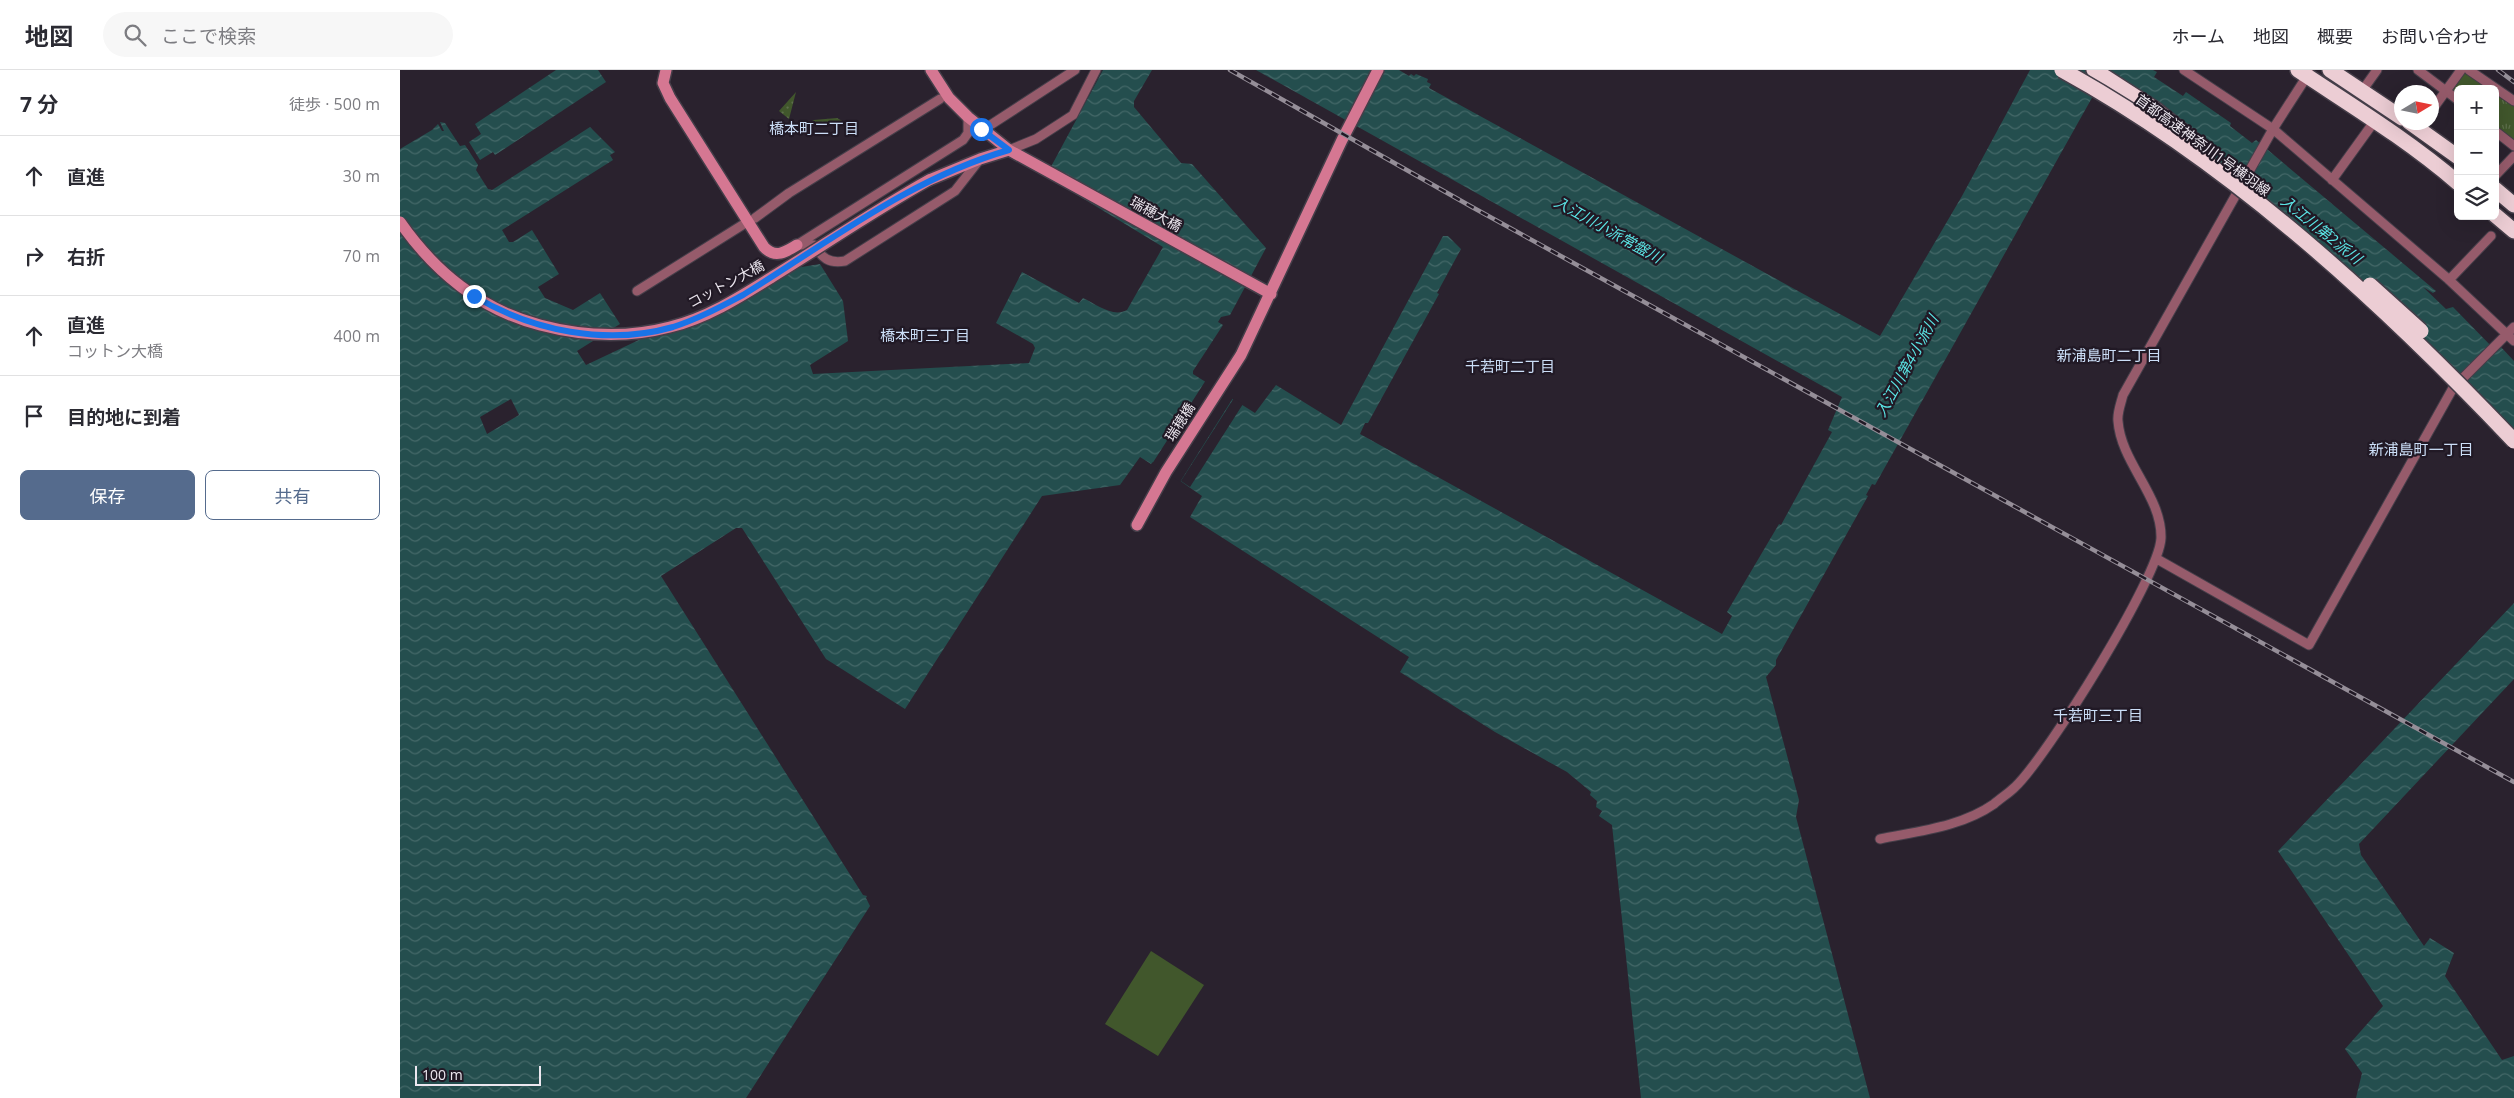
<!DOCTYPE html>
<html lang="ja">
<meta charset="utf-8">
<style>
body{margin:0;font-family:"Open Sans","Noto Sans JP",sans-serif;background:#f7f7f7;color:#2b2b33}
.controls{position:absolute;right:15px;top:15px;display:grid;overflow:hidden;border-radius:8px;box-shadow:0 5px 20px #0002}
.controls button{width:45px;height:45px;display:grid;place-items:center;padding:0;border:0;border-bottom:1px solid #e1e1e2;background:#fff;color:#2b2b33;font:25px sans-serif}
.compass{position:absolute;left:1994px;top:15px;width:45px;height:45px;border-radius:50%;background:#fff;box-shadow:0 5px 20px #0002;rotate:80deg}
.scale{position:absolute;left:15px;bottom:12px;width:126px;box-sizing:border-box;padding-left:5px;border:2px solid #ece7ef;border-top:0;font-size:14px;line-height:18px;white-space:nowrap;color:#ece7ef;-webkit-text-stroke:4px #211925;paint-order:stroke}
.stop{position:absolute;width:15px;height:15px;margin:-11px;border:4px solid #1a73e8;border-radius:50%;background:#fff}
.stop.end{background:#1a73e8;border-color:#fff;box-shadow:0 1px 5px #0008}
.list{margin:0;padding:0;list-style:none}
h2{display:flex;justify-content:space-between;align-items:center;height:65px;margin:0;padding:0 20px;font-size:21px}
h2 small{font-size:16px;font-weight:400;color:#7c7c81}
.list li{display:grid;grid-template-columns:32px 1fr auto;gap:15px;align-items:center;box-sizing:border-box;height:80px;padding:0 20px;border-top:1px solid #e1e1e2}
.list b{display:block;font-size:19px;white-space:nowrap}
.list p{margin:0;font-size:16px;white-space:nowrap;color:#7c7c81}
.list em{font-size:16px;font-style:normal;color:#7c7c81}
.actions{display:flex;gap:10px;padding:15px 20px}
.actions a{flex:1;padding:11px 0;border:1px solid #556b8d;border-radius:8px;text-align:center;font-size:18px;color:#556b8d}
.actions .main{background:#556b8d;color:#fff}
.icon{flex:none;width:28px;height:28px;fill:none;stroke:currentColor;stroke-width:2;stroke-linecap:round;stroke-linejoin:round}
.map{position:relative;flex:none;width:2114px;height:1028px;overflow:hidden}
header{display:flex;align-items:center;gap:30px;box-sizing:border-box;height:70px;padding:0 25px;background:#fff;border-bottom:1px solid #e1e1e2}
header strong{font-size:24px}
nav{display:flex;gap:28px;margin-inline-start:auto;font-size:18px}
.search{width:350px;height:45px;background:#f7f7f7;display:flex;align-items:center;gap:12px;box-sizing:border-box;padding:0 18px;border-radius:28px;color:#7c7c81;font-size:19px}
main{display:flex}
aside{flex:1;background:#fff}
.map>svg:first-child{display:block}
.grass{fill:url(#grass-dots)}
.park{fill:url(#park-tufts)}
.garden{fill:#41572c}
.water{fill:url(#water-waves);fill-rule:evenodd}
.pier{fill:#2a222e}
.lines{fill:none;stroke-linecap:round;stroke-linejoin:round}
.street-casing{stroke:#453e49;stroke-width:11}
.secondary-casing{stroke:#453e49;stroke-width:14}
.highway-casing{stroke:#453e49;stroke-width:18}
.street{stroke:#965b6b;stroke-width:9}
.secondary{stroke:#d57792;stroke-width:11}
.highway{stroke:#eccdd4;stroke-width:15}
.rail-casing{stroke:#958e98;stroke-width:4.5}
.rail{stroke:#211925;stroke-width:2.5;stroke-dasharray:8;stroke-linecap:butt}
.secondary-bridge-casing{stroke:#453e49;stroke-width:14;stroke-linecap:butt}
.highway-bridge-casing{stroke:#453e49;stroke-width:18;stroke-linecap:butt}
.secondary-bridge{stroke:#d57792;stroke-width:11}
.highway-bridge{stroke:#eccdd4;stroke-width:15}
.route{stroke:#1a73e8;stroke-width:6}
.labels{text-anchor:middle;stroke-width:4.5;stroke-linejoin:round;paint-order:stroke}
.street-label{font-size:14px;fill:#ece7ef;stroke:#211925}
.neighbourhood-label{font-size:15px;fill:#ccdff8;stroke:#211925}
.water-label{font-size:15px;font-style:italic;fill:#5ae4e4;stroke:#211925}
</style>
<header>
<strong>地図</strong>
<div class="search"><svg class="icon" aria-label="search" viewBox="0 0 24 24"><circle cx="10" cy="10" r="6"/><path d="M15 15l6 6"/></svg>ここで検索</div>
<nav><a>ホーム</a><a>地図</a><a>概要</a><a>お問い合わせ</a></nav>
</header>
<main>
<aside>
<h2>7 分<small>徒歩 · 500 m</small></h2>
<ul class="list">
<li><svg class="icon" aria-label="ahead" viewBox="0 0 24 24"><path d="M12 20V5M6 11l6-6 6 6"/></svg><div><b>直進</b></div><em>30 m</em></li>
<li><svg class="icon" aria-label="right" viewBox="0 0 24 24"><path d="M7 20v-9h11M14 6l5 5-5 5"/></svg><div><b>右折</b></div><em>70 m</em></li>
<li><svg class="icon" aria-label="ahead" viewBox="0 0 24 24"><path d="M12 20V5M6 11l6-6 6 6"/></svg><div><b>直進</b><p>コットン大橋</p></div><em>400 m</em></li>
<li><svg class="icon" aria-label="arrive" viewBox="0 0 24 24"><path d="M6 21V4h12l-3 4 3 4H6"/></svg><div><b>目的地に到着</b></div></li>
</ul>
<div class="actions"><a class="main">保存</a><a>共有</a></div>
</aside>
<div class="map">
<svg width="2114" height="1028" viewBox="0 0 2114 1028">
<defs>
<pattern id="grass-dots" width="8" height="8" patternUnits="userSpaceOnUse" patternTransform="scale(1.25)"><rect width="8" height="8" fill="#41572c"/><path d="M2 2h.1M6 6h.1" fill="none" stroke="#5d6f4b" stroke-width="1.8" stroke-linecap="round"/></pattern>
<pattern id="park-tufts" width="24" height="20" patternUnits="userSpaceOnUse" patternTransform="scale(1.25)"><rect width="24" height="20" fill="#41572c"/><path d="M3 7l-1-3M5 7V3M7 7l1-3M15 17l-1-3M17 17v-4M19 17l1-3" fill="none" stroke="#5d6f4b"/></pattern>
<pattern id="water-waves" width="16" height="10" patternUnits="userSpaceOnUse" patternTransform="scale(1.25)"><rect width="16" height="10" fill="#244e4e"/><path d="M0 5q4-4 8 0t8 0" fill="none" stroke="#446868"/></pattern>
</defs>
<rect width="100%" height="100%" fill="#2a222e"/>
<path class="grass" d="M396,22L389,49L379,41Z
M437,48L444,52L399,57L414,50Z"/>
<path class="park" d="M2067,0L2092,19H2058V26L2050,19L2064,1Z
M2095,21L2114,35V73L2095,57Z"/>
<path class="garden" d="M751,881L804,915L758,986L705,954Z"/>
<path class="water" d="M156,0H198L206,12L95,85L93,82L80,90L69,72L81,64L75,54Z
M703,0H752L734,31V37L781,93L792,94L866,178L830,245L821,247L818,252L823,255L793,301V304L855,343L876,315L941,355L1043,166H1048L1061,179L1037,223L1039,224L968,353H965L960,364L1322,564L1332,546L1327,542L1379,454L1381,455L1432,362L1428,360L1442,327L856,0H999L1009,6L1011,4L1014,6L1016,4L1028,9L1027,12L1031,14L1029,18L1480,266L1562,126L1630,0H1753L1757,2L1754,7L1783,26L1786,22L1831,53L1830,56L1852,73L1856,70L2036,221L2033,223L2023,217L2046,239L2053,237L2095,280L2100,276L2114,291V377C2057,322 2002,264 1943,210C1870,144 1778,77 1693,26L1475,415L1472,414L1466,425L1468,426L1376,590V595L1366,607L1399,730L1396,747L1470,1028H1241L1212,755L1199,746L1202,741L1196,737L1197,731L1190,725L1191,722L1167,702L1095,662L1000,602L1009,587L790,447L802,426L753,392L751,394L740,387L720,415L642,426L505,639L426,589L342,458H336L261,506L463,825L467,826L466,828L470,836L346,1028H0V79L32,60L38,54L42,61H44L40,52L45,53L60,76L65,75L78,95L76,100L88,119L92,120L190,57L215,82L210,85L213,90L102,160L109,172H113L132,160L159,204L138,217L145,228L173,240L200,223L220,254L177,281L186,295L389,199L420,194L443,231L448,271L410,295L413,304L629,293L635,278L633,274L596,253L622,202L679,233L683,228C696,234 713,248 727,240L763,177L646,106ZM111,329L119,345L87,364L80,347Z
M2114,533V609L1959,774L1961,785L2024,876L2030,868L2054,883L2045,906L2102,990L2114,986V1028H1956L1962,1003L1945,979L1983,936L1878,781Z"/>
<path class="pier" d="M806,310L833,328L780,412L752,394Z
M834,328L843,334L790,417L781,411Z"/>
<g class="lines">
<defs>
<path id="street" d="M1784,0L1873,59L2047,208L2114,271
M2018,0L2058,30
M2069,0L2114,31
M1962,21L1977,0
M2032,40L2061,0
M592,54L675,0
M2095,61L2114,76
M609,80L636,69L673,45L696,0
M2095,106L2114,86
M1932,110L1971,56
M355,148L389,123L540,29
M400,173L563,70L568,63V47
M397,175H414C422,188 429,194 445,191L555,121L580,89
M2049,210L2091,166
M237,221L344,154
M1757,489L1909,575L2053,318L2114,257
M1480,769C1519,761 1561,757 1594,734C1601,728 1609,723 1615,717C1646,688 1760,506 1761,468C1762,426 1721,393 1718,351C1717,343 1721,333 1723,325L1873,59L1909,3"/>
<path id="secondary" d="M266,0L263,13L270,28L364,177C375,189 386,182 397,175
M531,0L549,28L568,47L609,80L871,224
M529,110L580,89L609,80
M737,455L766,402L841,285L942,70L978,0"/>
<path id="highway" d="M1694,0L1756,40L1798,74
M1898,0C1952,36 2008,70 2058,113
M1930,0L2002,48
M2009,52L2058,87
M2095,119L2114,135
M2095,145L2114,161"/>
</defs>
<use href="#street" class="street-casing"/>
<use href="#secondary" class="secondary-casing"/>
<use href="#highway" class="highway-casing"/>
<use href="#street" class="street"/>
<use href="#secondary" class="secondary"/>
<use href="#highway" class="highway"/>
<defs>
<path id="rail" d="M830,0L1072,137L2114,712
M2098,0L2114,12"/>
</defs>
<use href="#rail" class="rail-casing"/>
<use href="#rail" class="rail"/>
<defs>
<path id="secondary-bridge" d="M0,152C34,201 81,240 140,255C182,266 228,268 270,257C307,248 340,227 372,207C424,175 475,140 529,110"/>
<path id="highway-bridge" d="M1662,0C1831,93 1982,232 2114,371
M1970,215L2021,261"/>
</defs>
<use href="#secondary-bridge" class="secondary-bridge-casing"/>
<use href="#highway-bridge" class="highway-bridge-casing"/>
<use href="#secondary-bridge" class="secondary-bridge"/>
<use href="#highway-bridge" class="highway-bridge"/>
</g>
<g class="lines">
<path class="route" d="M74,226C132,261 207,276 273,257C298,249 320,237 343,225C429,172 511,108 609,80L581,59"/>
</g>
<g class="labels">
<g class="street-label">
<text transform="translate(1803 75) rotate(36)" y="5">首都高速神奈川1号横羽線</text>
<text transform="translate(756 144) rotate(29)" y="5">瑞穂大橋</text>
<text transform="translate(326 214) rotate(-28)" y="5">コットン大橋</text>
<text transform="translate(780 352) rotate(-58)" y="5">瑞穂橋</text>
</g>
<g class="neighbourhood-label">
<text x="414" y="64">橋本町二丁目</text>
<text x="525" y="271">橋本町三丁目</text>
<text x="1709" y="291">新浦島町二丁目</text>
<text x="1110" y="302">千若町二丁目</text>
<text x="2021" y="385">新浦島町一丁目</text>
<text x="1698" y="651">千若町三丁目</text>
</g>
<g class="water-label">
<text transform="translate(1208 160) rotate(29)" y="5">入江川小派常盤川</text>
<text transform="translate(1921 160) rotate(39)" y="5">入江川第2派川</text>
<text transform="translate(1507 296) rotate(-61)" y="5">入江川第4小派川</text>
</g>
</g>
</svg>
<div class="controls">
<button>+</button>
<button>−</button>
<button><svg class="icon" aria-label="layers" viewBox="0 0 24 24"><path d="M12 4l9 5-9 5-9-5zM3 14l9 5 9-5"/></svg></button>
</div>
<svg class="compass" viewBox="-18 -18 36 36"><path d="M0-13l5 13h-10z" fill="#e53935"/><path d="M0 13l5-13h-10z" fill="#7c7c81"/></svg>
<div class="scale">100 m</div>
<div class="stop" style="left:581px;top:59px"></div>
<div class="stop end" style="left:74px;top:226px"></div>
</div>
</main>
